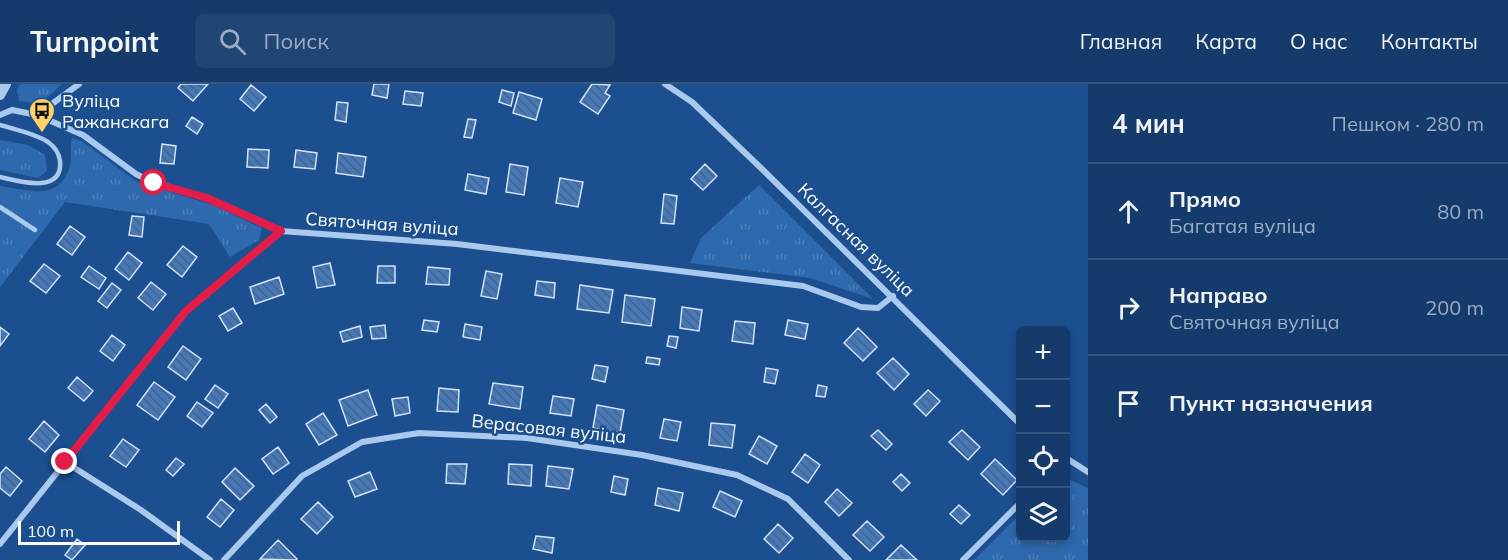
<!DOCTYPE html>
<html lang="ru">
<meta charset="utf-8">
<style>
body{margin:0;font-family:Mulish,sans-serif;background:#214673;color:#f1f3f6}
.controls{position:absolute;right:18px;bottom:18px;display:grid;overflow:hidden;border-radius:9px;box-shadow:0 3px 9px #0003}
.controls button{width:54px;height:54px;display:grid;place-items:center;padding:0;border:0;border-bottom:2px solid #33557e;background:#143b6b;color:#f1f3f6;font:30px sans-serif}
.scale{position:absolute;left:18px;bottom:15px;width:162px;box-sizing:border-box;padding-left:6px;border:3px solid #fff;border-top:0;font-size:16px;line-height:21px;white-space:nowrap;color:#fff;-webkit-text-stroke:4px #1b4f8f;paint-order:stroke}
.stop{position:absolute;width:18px;height:18px;margin:-14px;border:4px solid #e11d48;border-radius:50%;background:#fff}
.stop.end{background:#e11d48;border-color:#fff;box-shadow:0 2px 6px #0008}
.list{margin:0;padding:0;list-style:none}
h2{display:flex;justify-content:space-between;align-items:center;height:78px;margin:0;padding:0 24px;font-size:26px}
h2 small{font-size:20px;font-weight:400;color:#9dadc1}
.list li{display:grid;grid-template-columns:39px 1fr auto;gap:18px;align-items:center;box-sizing:border-box;height:96px;padding:0 24px;border-top:2px solid #33557e}
.list b{display:block;font-size:22px;white-space:nowrap}
.list p{margin:0;font-size:20px;white-space:nowrap;color:#9dadc1}
.list em{font-size:20px;font-style:normal;color:#9dadc1}
.icon{flex:none;width:33px;height:33px;fill:none;stroke:currentColor;stroke-width:2;stroke-linecap:round;stroke-linejoin:round}
.map{position:relative;flex:none;width:1088px;height:476px;overflow:hidden}
header{display:flex;align-items:center;gap:36px;box-sizing:border-box;height:84px;padding:0 30px;background:#143b6b;border-bottom:2px solid #33557e}
header strong{font-size:28px}
nav{display:flex;gap:33px;margin-inline-start:auto;font-size:21px}
.search{width:420px;height:54px;background:#214673;display:flex;align-items:center;gap:15px;box-sizing:border-box;padding:0 21px;border-radius:9px;color:#9dadc1;font-size:22px}
main{display:flex}
aside{flex:1;background:#143b6b}
.map>svg:first-child{display:block}
.grass{fill:url(#grass-tufts)}
.building{fill:url(#building-back-hatch);stroke:#cfe3fa;stroke-width:1.5}
.lines{fill:none;stroke-linecap:round;stroke-linejoin:round}
.service{stroke:#a9c9ee;stroke-width:4.5}
.minor{stroke:#a9c9ee;stroke-width:6}
.tertiary{stroke:#a9c9ee;stroke-width:10}
.route{stroke:#e11d48;stroke-width:8}
.labels{text-anchor:middle;stroke-width:5;stroke-linejoin:round;paint-order:stroke}
.poi-label{font-size:18px;fill:#fff;stroke:#1b4f8f;text-anchor:start}
.street-label{font-size:18px;fill:#fff;stroke:#1b4f8f}
</style>
<header>
<strong>Turnpoint</strong>
<div class="search"><svg class="icon" aria-label="search" viewBox="0 0 24 24"><circle cx="10" cy="10" r="6"/><path d="M15 15l6 6"/></svg>Поиск</div>
<nav><a>Главная</a><a>Карта</a><a>О нас</a><a>Контакты</a></nav>
</header>
<main>
<div class="map">
<svg width="1088" height="476" viewBox="0 0 1088 476">
<defs>
<pattern id="grass-tufts" width="24" height="20" patternUnits="userSpaceOnUse" patternTransform="scale(1.5)"><rect width="24" height="20" fill="#2e69ad"/><path d="M3 7l-1-3M5 7V3M7 7l1-3M15 17l-1-3M17 17v-4M19 17l1-3" fill="none" stroke="#4d80b9"/></pattern>
<pattern id="building-back-hatch" width="6" height="6" patternUnits="userSpaceOnUse" patternTransform="scale(1.5)"><rect width="6" height="6" fill="#4478b7"/><path d="M-1 5l2 2M0 0l6 6M5-1l2 2" fill="none" stroke="#486282"/></pattern>
</defs>
<rect width="100%" height="100%" fill="#1b4f8f"/>
<path class="grass" d="M20,0H62L40,20L19,17L17,6Z
M72,54L83,58L137,98L213,121L262,144L259,156L230,173L209,140L65,118L0,203V102C30,106 59,118 70,82C72,73 70,63 72,54Z
M0,56L28,61L45,71L47,87L38,94L0,86Z
M759,101L873,215L810,194L690,179L701,154Z
M1066,394L1088,404V476H974L1020,430V454H1066Z"/>
<path class="building" d="M181,0H208L193,17L178,4Z
M374,0H389L387,14L372,11Z
M592,0L610,1L605,9L610,12L598,30L580,18Z
M251,1L266,13L254,27L240,15Z
M502,6L514,9L511,22L499,18Z
M405,7L423,9L421,22L403,20Z
M519,8L542,15L536,36L513,29Z
M337,18L348,19L346,38L335,36Z
M192,33L203,40L197,50L186,42Z
M468,35L476,36L472,54L464,53Z
M162,60L176,62L174,80L160,79Z
M248,65L269,66L268,84L247,83Z
M296,66L317,69L315,85L294,83Z
M338,69L366,73L363,93L336,89Z
M510,80L528,83L524,111L506,108Z
M705,80L717,92L703,106L691,95Z
M468,90L489,94L486,110L465,106Z
M560,94L583,98L578,123L556,119Z
M664,110L677,112L674,140L661,139Z
M132,132L144,133L142,153L129,151Z
M70,142L85,153L72,171L57,160Z
M183,162L197,173L182,193L167,181Z
M128,168L142,179L129,196L115,185Z
M330,179L335,201L317,204L313,183Z
M44,180L60,192L46,209L30,197Z
M89,182L106,194L99,205L81,193Z
M378,182H395V199H377Z
M428,183L450,185L449,201L426,200Z
M486,187L502,190L497,215L481,212Z
M279,193L284,210L255,220L250,203Z
M537,197L555,199L554,214L535,211Z
M151,198L166,210L153,226L138,214Z
M112,199L121,206L107,224L98,217Z
M580,201L613,206L609,229L577,225Z
M625,211L655,215L651,242L622,238Z
M682,223L702,226L699,247L680,244Z
M233,224L242,239L228,247L219,232Z
M424,236L439,238L437,248L422,246Z
M788,236L808,240L805,255L785,251Z
M735,237L755,239L753,260L732,257Z
M465,240L482,243L480,256L463,253Z
M385,241L386,254L372,255L370,243Z
M360,242L362,253L343,258L340,248Z
M0,243L9,250L0,262Z
M858,244L877,263L863,277L844,259Z
M112,251L125,261L113,277L100,267Z
M669,252L678,253L676,264L667,262Z
M183,262L201,275L186,296L168,283Z
M647,273L660,275L659,281L646,279Z
M893,274L909,290L894,306L877,289Z
M595,281L608,283L605,298L592,295Z
M766,284L778,286L775,300L764,298Z
M77,293L93,307L84,317L68,304Z
M154,298L175,313L158,336L137,321Z
M493,299L523,303L520,325L489,320Z
M215,301L228,310L218,324L205,315Z
M818,301L827,303L825,313L816,312Z
M439,304L459,306L458,328L437,327Z
M368,306L377,331L348,342L339,316Z
M928,306L940,317L926,332L914,320Z
M553,312L574,315L571,332L550,329Z
M408,313L410,329L395,332L392,315Z
M197,318L213,329L202,343L187,332Z
M266,320L277,333L270,339L259,326Z
M597,321L624,326L620,349L593,344Z
M323,329L337,351L319,361L306,340Z
M664,335L681,338L677,357L660,354Z
M44,337L59,351L45,368L29,355Z
M711,339L735,341L732,364L709,361Z
M878,346L892,360L886,366L871,352Z
M962,346L980,363L968,376L949,358Z
M759,352L777,362L767,380L749,370Z
M123,355L139,366L126,383L110,372Z
M278,363L289,379L273,390L262,375Z
M805,370L820,381L808,399L792,388Z
M176,374L184,380L173,392L166,386Z
M995,375L1017,396L1003,411L981,390Z
M447,380H467L465,400L446,399Z
M509,380L532,381L531,402L508,400Z
M548,382L573,385L569,405L546,402Z
M6,383L22,397L10,412L0,404V390Z
M235,384L254,402L240,416L222,398Z
M370,388L377,405L355,413L348,397Z
M901,390L910,399L902,407L893,398Z
M614,392L628,395L625,411L611,408Z
M658,404L683,409L679,427L655,421Z
M837,405L852,419L839,432L825,418Z
M720,407L742,417L735,433L713,423Z
M221,415L234,426L220,443L207,433Z
M318,418L333,433L317,450L301,435Z
M959,421L970,431L961,440L950,430Z
M867,437L884,453L870,467L853,451Z
M778,440L793,454L779,469L764,455Z
M536,452L554,454L552,469L533,465Z
M77,455L85,461L72,476L65,471Z
M278,456L297,475L296,476L260,475Z
M901,461L917,476H886Z"/>
<g class="lines">
<path class="service" d="M0,41C16,46 34,49 48,58C55,63 59,69 60,77C63,111 18,97 0,93
M0,123L35,146"/>
<path class="minor" d="M665,0L692,18L762,85L1020,340
M0,31L12,26L37,31L83,51L136,90L154,99L207,114L281,147
M37,31L79,0
M1066,374L1088,388
M65,378L141,426L210,476
M0,460L186,227L281,147L457,160L803,202L861,223L878,224L893,212
M224,476L302,392L362,358L419,349L527,354L642,371L737,391L788,415L849,476
M963,476L1020,419"/>
<path class="tertiary" d="M0,11L6,0"/>
</g>
<g class="lines">
<path class="route" d="M65,378L186,227L281,147L207,114L154,99"/>
</g>
<defs>
<symbol id="bus-pin" viewBox="-11 -11 22 30"><path d="M0 17L-7.5 6A9.5 9.5 0 1 1 7.5 6Z" fill="#ffd166" stroke="#1b4f8f"/><path d="M-5-6H5V4H4V6H2V4H-2V6H-4V4H-5ZM-3.5-4V0h7V-4ZM-3.5 1.2v1.5H-2V1.2ZM2 1.2v1.5H3.5V1.2Z" fill="#111"/></symbol>
</defs>
<g fill-rule="evenodd">
<use href="#bus-pin" x="27" y="12" width="30" height="40"/>
</g>
<g class="labels">
<g class="poi-label">
<text x="62" y="23">Вуліца<tspan x="62" dy="21">Ражанскага</tspan></text>
</g>
<g class="street-label">
<text transform="translate(382 140) rotate(4)" y="6">Святочная вуліца</text>
<text transform="translate(856 156) rotate(44)" y="6">Калгасная вуліца</text>
<text transform="translate(549 345) rotate(6)" y="6">Верасовая вуліца</text>
</g>
</g>
</svg>
<div class="controls">
<button>+</button>
<button>−</button>
<button><svg class="icon" aria-label="locate" viewBox="0 0 24 24"><circle cx="12" cy="12" r="6"/><path d="M12 2v4M12 18v4M2 12h4M18 12h4"/></svg></button>
<button><svg class="icon" aria-label="layers" viewBox="0 0 24 24"><path d="M12 4l9 5-9 5-9-5zM3 14l9 5 9-5"/></svg></button>
</div>
<div class="scale">100 m</div>
<div class="stop" style="left:154px;top:99px"></div>
<div class="stop end" style="left:65px;top:378px"></div>
</div>
<aside>
<h2>4 мин<small>Пешком · 280 m</small></h2>
<ul class="list">
<li><svg class="icon" aria-label="ahead" viewBox="0 0 24 24"><path d="M12 20V5M6 11l6-6 6 6"/></svg><div><b>Прямо</b><p>Багатая вуліца</p></div><em>80 m</em></li>
<li><svg class="icon" aria-label="right" viewBox="0 0 24 24"><path d="M7 20v-9h11M14 6l5 5-5 5"/></svg><div><b>Направо</b><p>Святочная вуліца</p></div><em>200 m</em></li>
<li><svg class="icon" aria-label="arrive" viewBox="0 0 24 24"><path d="M6 21V4h12l-3 4 3 4H6"/></svg><div><b>Пункт назначения</b></div></li>
</ul>
</aside>
</main>
